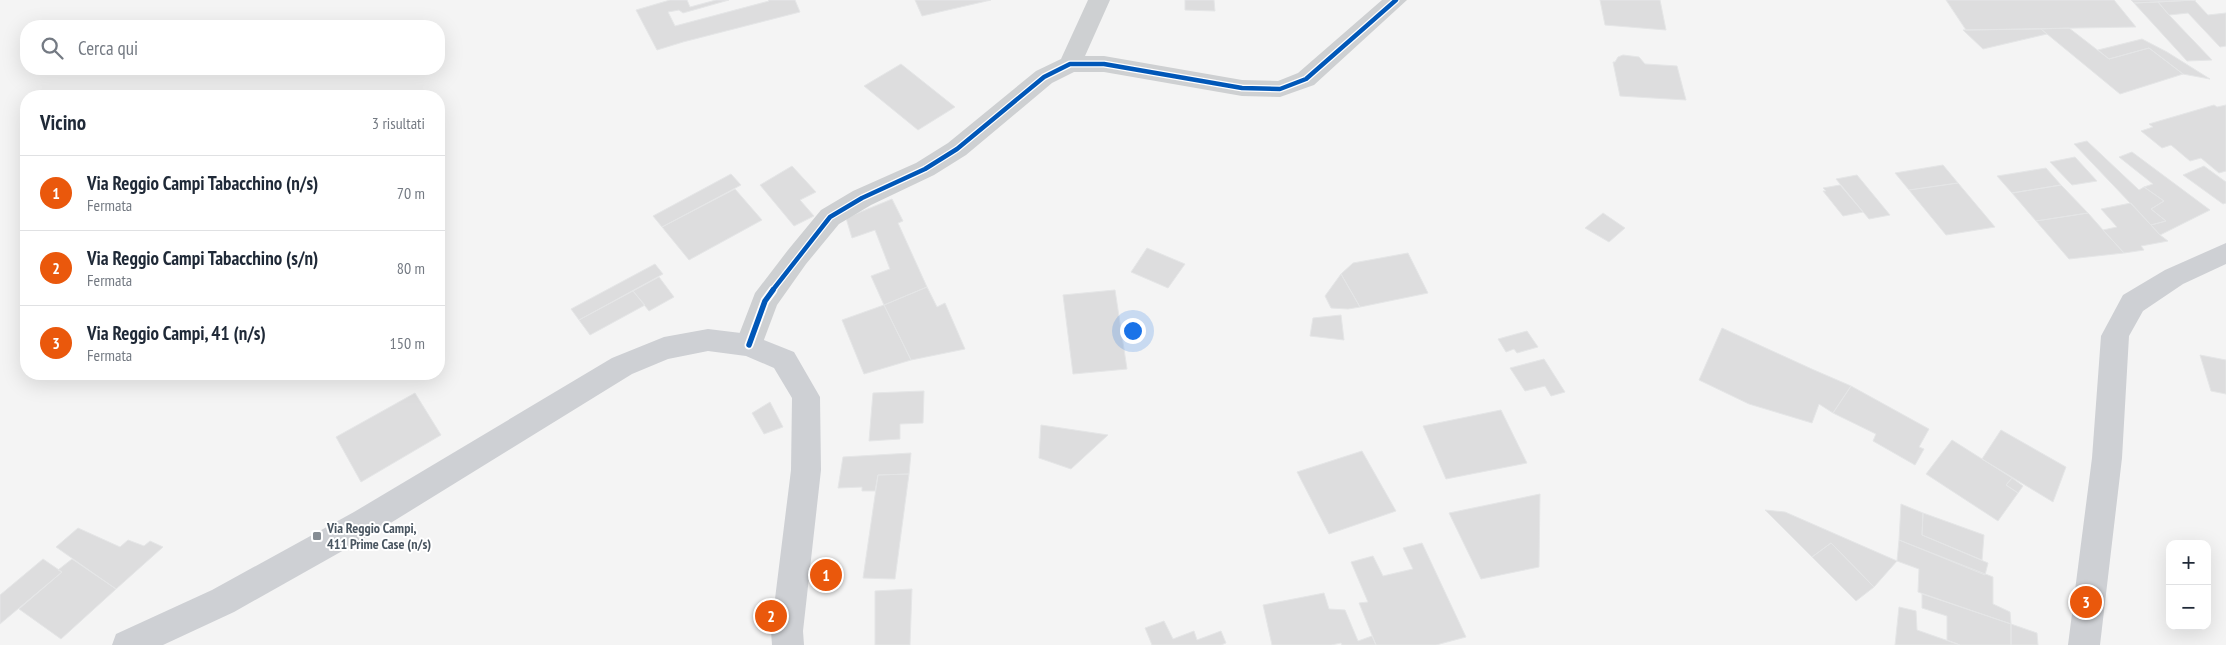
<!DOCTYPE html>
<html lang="it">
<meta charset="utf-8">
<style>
body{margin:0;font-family:"PT Sans Narrow",sans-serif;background:#f6f6f7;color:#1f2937}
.controls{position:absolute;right:15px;bottom:15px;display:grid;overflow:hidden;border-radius:10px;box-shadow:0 5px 20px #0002}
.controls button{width:45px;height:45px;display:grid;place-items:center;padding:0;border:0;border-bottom:1px solid #e0e1e3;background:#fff;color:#1f2937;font:25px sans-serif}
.you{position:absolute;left:1132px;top:330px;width:18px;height:18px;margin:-12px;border:4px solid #fff;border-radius:50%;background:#1a73e8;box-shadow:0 0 0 8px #1a73e833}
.badge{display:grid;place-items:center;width:32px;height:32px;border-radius:50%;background:#ea580c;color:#fff;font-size:16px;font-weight:700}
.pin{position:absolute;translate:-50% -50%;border:2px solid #fff;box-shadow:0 1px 5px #0006}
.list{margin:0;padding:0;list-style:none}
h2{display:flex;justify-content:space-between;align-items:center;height:65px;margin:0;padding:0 20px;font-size:21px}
h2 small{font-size:16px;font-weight:400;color:#747a83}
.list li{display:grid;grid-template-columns:32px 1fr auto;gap:15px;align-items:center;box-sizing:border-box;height:75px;padding:0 20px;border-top:1px solid #e0e1e3}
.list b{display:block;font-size:19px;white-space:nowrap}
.list p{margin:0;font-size:16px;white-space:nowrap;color:#747a83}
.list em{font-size:16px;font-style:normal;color:#747a83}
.icon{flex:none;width:28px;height:28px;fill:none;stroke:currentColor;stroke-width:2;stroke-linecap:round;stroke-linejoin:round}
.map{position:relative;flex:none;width:2226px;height:645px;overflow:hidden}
.search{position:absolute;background:#fff;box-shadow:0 5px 20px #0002;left:20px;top:20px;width:425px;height:55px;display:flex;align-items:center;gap:12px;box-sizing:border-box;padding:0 18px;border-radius:20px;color:#747a83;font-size:19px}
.panel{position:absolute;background:#fff;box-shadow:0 5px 20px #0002;left:20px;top:90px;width:425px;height:290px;border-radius:20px}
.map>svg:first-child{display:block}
.building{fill:#ddddde;stroke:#e5e6e7}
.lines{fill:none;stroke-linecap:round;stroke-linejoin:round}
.minor{fill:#ced0d2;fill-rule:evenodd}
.secondary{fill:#ced0d4;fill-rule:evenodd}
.cycleway-far1-casing{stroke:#fff;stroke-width:7}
.cycleway-casing{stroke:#fff;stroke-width:9}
.cycleway-far1{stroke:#0057b8;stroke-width:4.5}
.cycleway{stroke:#0057b8;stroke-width:5.5}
.poi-dot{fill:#868d94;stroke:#fff;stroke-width:2}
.labels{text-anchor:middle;stroke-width:4;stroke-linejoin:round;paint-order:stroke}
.poi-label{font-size:14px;font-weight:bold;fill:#4a5661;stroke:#fff;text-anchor:start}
</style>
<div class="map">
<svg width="2226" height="645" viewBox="0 0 2226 645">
<rect width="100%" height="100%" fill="#f4f4f4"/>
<path class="building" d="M670,0H687L690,7L716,0H729L683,13L679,10L668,12L675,26L769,1L768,0H795L800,12L683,42L657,50L636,10Z
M915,0H991L922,16Z
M1185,0H1214L1215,11L1185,10Z
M1600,0H1660L1666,30L1605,25Z
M1946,0H2114L2136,27L1966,30Z
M2131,0H2196L2134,3Z
M2194,0L2208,15L2226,13V46L2220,47L2188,13L2169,15L2158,2Z
M2158,2L2169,15L2212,60L2187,61L2134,3Z
M2069,28L2109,59L2149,48L2183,74L2120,94L2041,29Z
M2041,29L2047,34L1983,49L1963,30Z
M2142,39L2167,52L2210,79L2183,74L2149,48L2109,59L2098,50Z
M1623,55L1639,57L1645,64L1677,66L1686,100L1620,96L1613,62H1615L1618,57Z
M901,64L955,107L918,130L864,86Z
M2214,105L2217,107L2226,105V171L2219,173L2201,158L2190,161L2171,145L2162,148L2141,131L2153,127L2149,124Z
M2087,141L2139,190L2144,187L2164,201L2151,209L2166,221L2151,225L2074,144Z
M2132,152L2210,210L2160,235L2151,225L2166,221L2151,209L2164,201L2144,187L2153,184L2119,157Z
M2075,157L2097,181L2072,185L2050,162Z
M1943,165L1958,183L1909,190L1895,173Z
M792,166L816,192L800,200L814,216L794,226L760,185Z
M2204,166L2226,182V203L2223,204L2183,175Z
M2046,168L2061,185L2012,193L1997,176Z
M731,174L741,185L662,227L653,216Z
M1857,175L1890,215L1869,219L1836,179Z
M1958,183L1995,227L1946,235L1909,190Z
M1840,185L1863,212L1843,216L1823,191H1826L1823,188Z
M2061,185L2088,213L2036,221L2012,193Z
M735,189L762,220L689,260L662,227Z
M892,199L903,221L898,223L927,287L884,305L871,276L890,269L875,230L852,238L846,218Z
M2131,203L2160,235L2168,241L2141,246L2144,250L2124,253L2103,230L2117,227L2101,209Z
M1603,213L1625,228L1609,242L1585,228Z
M2088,213L2103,230L2124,253L2069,259L2036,221Z
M1147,248L1185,264L1168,288L1131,272Z
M1408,253L1428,293L1360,307L1341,274L1353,263Z
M655,264L663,274L579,320L571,309Z
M1341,274L1360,307L1348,309L1331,308L1325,296Z
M659,277L674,297L649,311L633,291Z
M927,287L937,307L945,303L965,349L911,360L884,305Z
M1115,290L1127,369L1073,374L1063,295Z
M633,291L645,305L590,335L579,320Z
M884,305L911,360L864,374L842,320Z
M1341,315L1344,340L1310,336L1313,318Z
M1722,328L1814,370L1851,386L1833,413L1819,404L1812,423L1749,404L1699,380Z
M1527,331L1538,347L1517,353L1514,349L1506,352L1498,339Z
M2200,355L2226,360V394L2211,391Z
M1544,359L1565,392L1551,396L1545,386L1525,391L1510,368Z
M1851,386L1929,429L1919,447L1924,449L1915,465L1873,441L1876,434L1833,413Z
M924,391L923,423L900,424V439L869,441L873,393Z
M415,393L441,435L361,482L336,437Z
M770,402L783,427L764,434L752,413Z
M1501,410L1527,463L1446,479L1423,426Z
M1041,425L1108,435L1071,469L1039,458Z
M2001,430L2066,467L2053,502L1982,459Z
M1952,440L2012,478L2006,485L2018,493L1998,521L1926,474Z
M1362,451L1396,511L1329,534L1297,472Z
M911,453L909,474L878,475L875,491H862V487L838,488L843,457Z
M909,474L895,579L863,578L878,475Z
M2012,478L2023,486L2018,493L2006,485Z
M1540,494L1539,567L1481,579L1449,513Z
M1901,504L1923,513L1922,535L1988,563L1985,575L1899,540Z
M1765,510L1785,512L1897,561L1874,587L1831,543L1812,557Z
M1923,513L1984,535L1982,560L1922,535Z
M78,528L120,547L128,540L144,546L150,541L163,547L116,589L56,547Z
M1899,540L1993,577V604L2010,612L2011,624L1918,592L1919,569L1897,561Z
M1422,543L1466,637L1436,645H1376L1359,603L1368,602L1351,562L1373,556L1383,576L1413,569L1403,548Z
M1831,543L1874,587L1856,601L1812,557Z
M43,559L62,572L0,624V595Z
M72,559L116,589L61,639L19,609L62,572L58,570Z
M912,589L910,645H875V591Z
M1324,593L1329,609L1345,610L1358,641L1372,636L1376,645H1342L1341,643L1331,645H1272L1263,605Z
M1922,594L2011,624V645H1960L1947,640V616L1922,608Z
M1899,607L1916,611L1917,630L1960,645H1895Z
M1164,621L1173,639L1194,631L1197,640L1221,631L1226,643L1221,645H1152L1145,628Z
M2011,624L2037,633L2038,645H2011Z"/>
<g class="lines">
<path class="minor" d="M1088,0H1110L1085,56H1104L1242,80L1278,81L1298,73L1382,0H1407L1314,85L1280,97L1242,96L1104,72H1074L1052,83L966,155L934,175L871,205L839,224L806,264L777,305L759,353L749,356L739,353L735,345L755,293L788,250L821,210L853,191L916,163L948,143L1036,71L1061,59Z"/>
<path class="secondary" d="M2226,243V264L2183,284L2143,311L2129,336L2122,458L2100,645H2068L2092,458L2101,336L2123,295L2165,270Z
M708,329L749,334L794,352L820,397L821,470L803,631L804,645H772L771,631L791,470L792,398L774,368L746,356L708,351L668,359L632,374L376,532L234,612L163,645H112L116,634L212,590L354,512L612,358L664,337Z"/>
<defs>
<path id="cycleway-far1" d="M772,291L830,217L862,198L925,169L957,149L1044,77L1070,64H1104L1242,88L1280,89L1306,79L1396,0"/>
<path id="cycleway" d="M749,345L765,301L773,290"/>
</defs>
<use href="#cycleway-far1" class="cycleway-far1-casing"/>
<use href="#cycleway" class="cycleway-casing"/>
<use href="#cycleway-far1" class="cycleway-far1"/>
<use href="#cycleway" class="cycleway"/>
</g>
<rect class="poi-dot" x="312" y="531" width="10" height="10" rx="2.5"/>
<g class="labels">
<g class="poi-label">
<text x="327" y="533">Via Reggio Campi,<tspan x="327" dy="16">411 Prime Case (n/s)</tspan></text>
</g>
</g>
</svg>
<div class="controls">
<button>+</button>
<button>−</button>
</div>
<div class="you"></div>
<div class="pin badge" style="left:826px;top:575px">1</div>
<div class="pin badge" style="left:771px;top:616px">2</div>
<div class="pin badge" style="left:2086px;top:602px">3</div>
<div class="search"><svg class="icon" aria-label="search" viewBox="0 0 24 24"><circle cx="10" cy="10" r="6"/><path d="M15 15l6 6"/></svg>Cerca qui</div>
<section class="panel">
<h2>Vicino<small>3 risultati</small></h2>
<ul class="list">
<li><span class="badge">1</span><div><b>Via Reggio Campi Tabacchino (n/s)</b><p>Fermata</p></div><em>70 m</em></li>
<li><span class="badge">2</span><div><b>Via Reggio Campi Tabacchino (s/n)</b><p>Fermata</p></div><em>80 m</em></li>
<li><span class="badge">3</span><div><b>Via Reggio Campi, 41 (n/s)</b><p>Fermata</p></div><em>150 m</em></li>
</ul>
</section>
</div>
